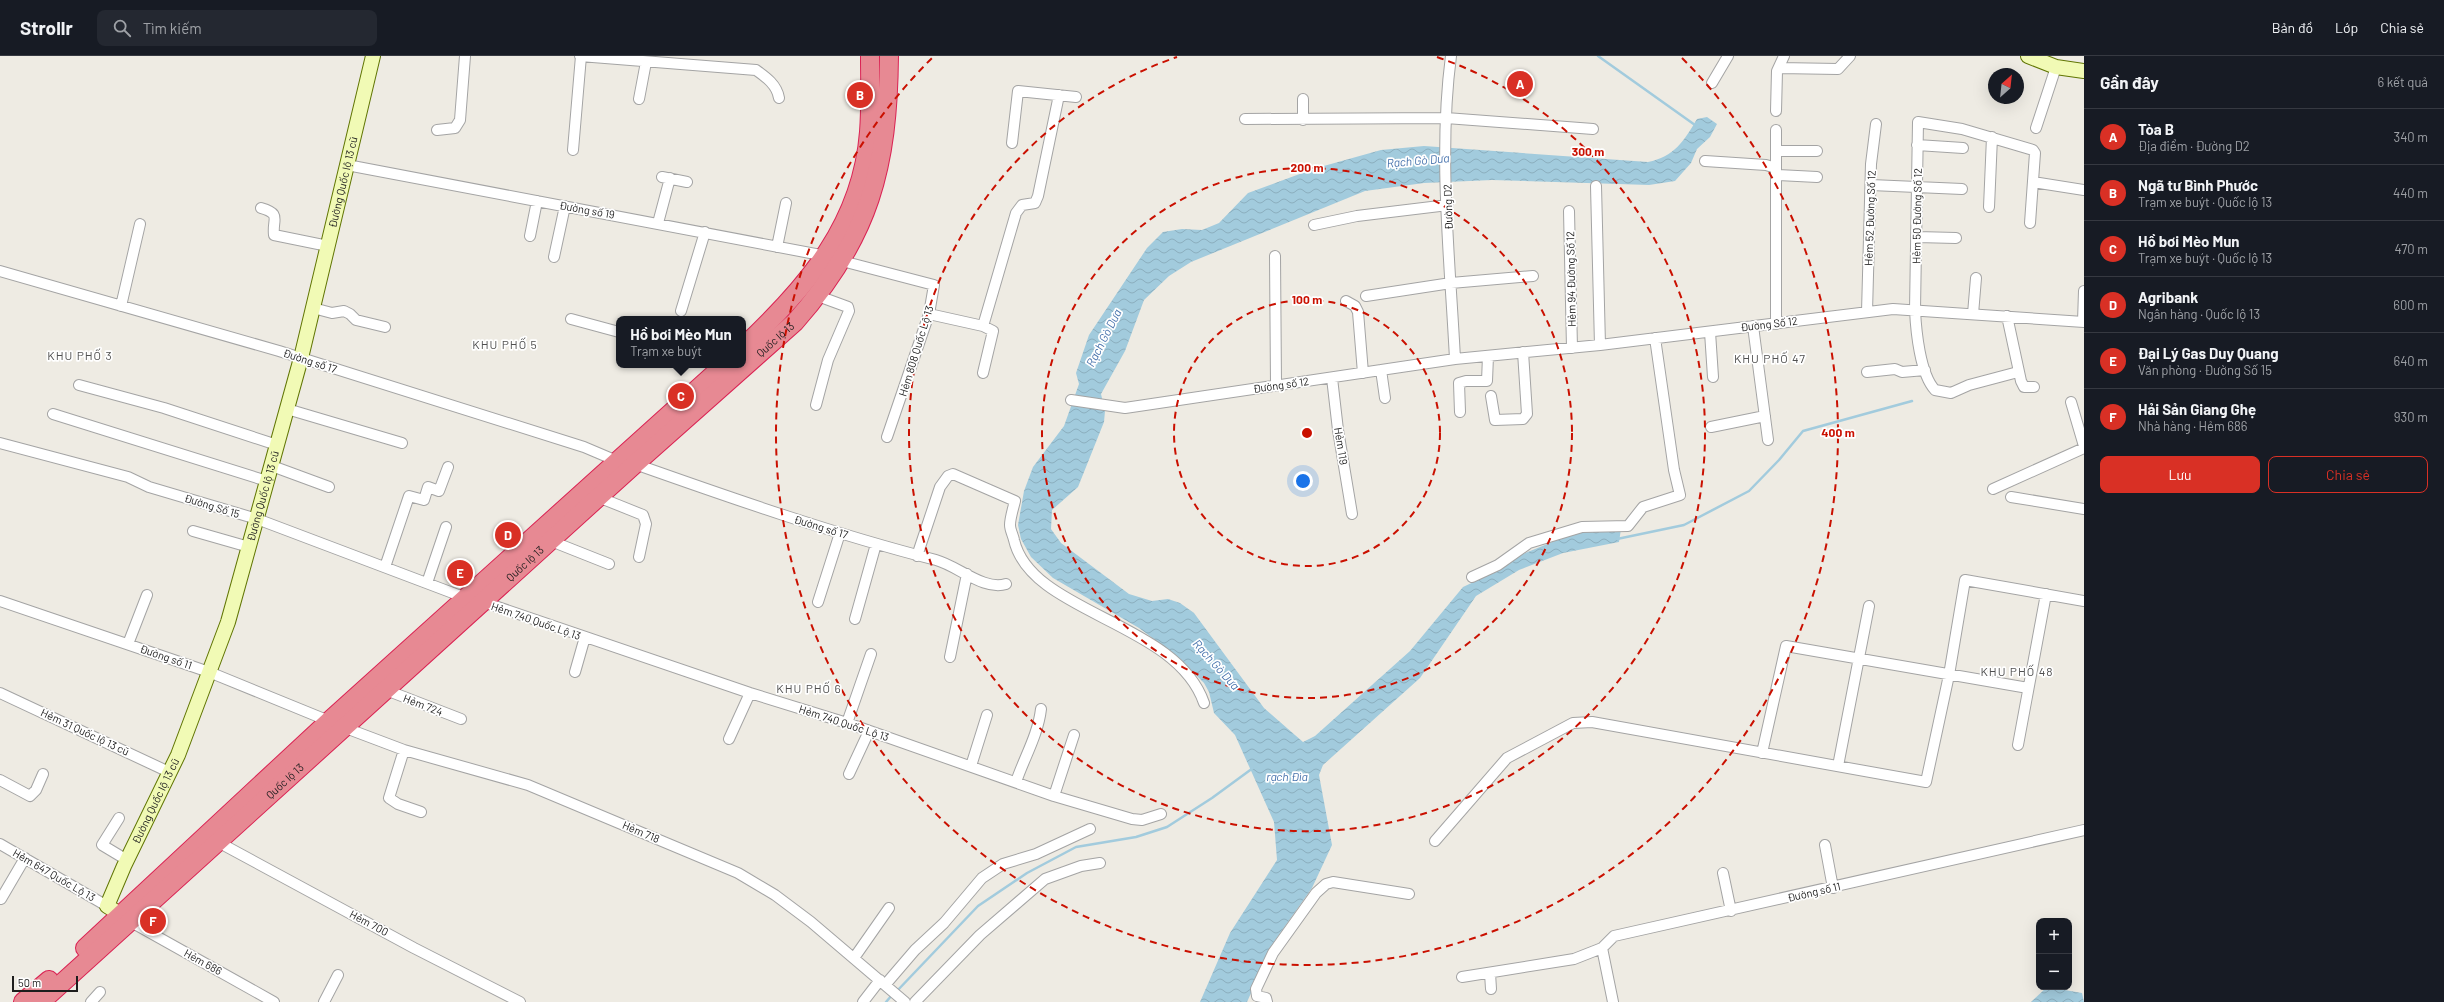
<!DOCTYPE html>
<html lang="vi">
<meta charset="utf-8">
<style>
body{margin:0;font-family:Barlow,sans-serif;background:#242831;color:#f1f3f6}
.controls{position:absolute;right:12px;bottom:12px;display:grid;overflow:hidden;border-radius:8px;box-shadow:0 4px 16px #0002}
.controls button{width:36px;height:36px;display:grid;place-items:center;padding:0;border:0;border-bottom:1px solid #363941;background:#171b24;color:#f1f3f6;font:20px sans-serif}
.compass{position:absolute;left:1988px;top:12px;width:36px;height:36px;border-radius:50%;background:#171b24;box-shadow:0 4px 16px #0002;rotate:27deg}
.scale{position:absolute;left:12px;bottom:10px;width:66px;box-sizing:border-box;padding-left:4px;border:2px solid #1d1d1d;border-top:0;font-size:11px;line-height:14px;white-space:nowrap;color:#1d1d1d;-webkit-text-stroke:3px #fff;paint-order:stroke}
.you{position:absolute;left:1303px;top:425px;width:14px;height:14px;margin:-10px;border:3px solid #fff;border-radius:50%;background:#1a73e8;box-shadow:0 0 0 6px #1a73e833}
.badge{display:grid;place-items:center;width:26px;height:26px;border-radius:50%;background:#d93025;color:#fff;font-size:13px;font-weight:700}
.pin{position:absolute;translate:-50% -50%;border:2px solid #fff;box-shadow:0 1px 4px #0006}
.popup{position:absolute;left:616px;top:260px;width:130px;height:52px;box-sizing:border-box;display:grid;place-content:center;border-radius:8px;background:#171b24;filter:drop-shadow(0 1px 3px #0005);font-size:13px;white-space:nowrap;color:#9ea1a6}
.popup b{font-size:15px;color:#f1f3f6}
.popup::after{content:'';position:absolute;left:50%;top:100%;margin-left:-8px;border:8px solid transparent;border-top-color:#171b24}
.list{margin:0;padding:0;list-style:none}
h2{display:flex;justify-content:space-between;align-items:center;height:52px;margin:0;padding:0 16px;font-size:17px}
h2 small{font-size:13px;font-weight:400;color:#9ea1a6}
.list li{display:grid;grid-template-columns:26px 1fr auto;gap:12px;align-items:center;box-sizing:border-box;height:56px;padding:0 16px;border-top:1px solid #363941}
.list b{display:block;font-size:15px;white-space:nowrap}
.list p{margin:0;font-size:13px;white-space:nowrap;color:#9ea1a6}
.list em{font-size:13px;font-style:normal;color:#9ea1a6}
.actions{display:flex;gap:8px;padding:12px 16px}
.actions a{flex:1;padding:9px 0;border:1px solid #d93025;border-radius:8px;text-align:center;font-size:14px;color:#d93025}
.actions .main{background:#d93025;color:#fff}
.icon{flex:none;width:22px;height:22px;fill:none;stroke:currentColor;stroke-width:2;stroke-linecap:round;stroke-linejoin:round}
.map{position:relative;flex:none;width:2084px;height:946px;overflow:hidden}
header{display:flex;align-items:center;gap:24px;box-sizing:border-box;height:56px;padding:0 20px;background:#171b24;border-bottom:1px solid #363941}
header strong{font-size:19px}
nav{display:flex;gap:22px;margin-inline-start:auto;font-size:14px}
.search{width:280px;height:36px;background:#242831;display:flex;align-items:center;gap:10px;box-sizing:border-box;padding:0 14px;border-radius:8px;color:#9ea1a6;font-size:15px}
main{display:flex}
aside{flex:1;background:#171b24}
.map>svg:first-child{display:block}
.water{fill:url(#water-waves)}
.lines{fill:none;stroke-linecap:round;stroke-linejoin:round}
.stream{stroke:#a2cbdd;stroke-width:2.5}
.street-casing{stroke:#a4a4a4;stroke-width:12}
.secondary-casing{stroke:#607503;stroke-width:16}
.highway-casing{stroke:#da2253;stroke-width:20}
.street{stroke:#fff;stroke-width:10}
.secondary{stroke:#f1fab5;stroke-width:14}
.highway{stroke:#e78993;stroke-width:18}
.ring{fill:none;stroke:#ca1000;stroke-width:2;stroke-dasharray:7 5}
.labels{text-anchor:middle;stroke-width:3.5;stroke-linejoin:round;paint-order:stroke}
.street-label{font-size:11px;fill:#1d1d1d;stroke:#fff}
.water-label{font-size:12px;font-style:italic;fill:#4873ad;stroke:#fff}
.neighbourhood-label{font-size:12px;letter-spacing:1px;fill:#505050;stroke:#fff}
.centre{fill:#ca1000;stroke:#fff;stroke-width:2}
.ring-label{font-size:12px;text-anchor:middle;font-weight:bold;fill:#ca1000;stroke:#fff;stroke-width:3.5;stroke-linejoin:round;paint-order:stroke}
</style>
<header>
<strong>Strollr</strong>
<div class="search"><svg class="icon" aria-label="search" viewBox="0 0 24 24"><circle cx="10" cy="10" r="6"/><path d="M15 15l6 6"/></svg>Tìm kiếm</div>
<nav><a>Bản đồ</a><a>Lớp</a><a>Chia sẻ</a></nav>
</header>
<main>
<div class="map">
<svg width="2084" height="946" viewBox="0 0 2084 946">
<defs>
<pattern id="water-waves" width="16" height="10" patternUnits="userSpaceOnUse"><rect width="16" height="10" fill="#a2cbdd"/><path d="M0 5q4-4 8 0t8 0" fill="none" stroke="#8baebd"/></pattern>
</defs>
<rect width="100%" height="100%" fill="#eeebe3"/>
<path class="water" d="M1707,61L1717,68L1710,81L1697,93L1691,107L1675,125L1649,129L1492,124L1424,127L1365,135L1191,206L1169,220L1144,244L1125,295L1101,338L1105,355L1104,366L1078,431L1052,454L1051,473L1061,487L1129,538L1152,545L1168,543L1180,547L1194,557L1264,652L1303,686L1315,680L1410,595L1463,531L1497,515L1523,498L1567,480L1590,475L1621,473L1619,486L1563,497L1519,514L1476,540L1420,622L1323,709L1319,719L1332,789L1312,832L1274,886L1247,946H1200L1230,877L1277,804L1274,766L1235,679L1214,657L1209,636L1204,627L1178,601L1139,572L1053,522L1031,501L1021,483L1018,469L1024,435L1033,411L1064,370L1079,328L1076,317L1089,279L1147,192L1163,176L1182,173L1202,174L1219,167L1248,137L1313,113L1381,94L1424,90L1648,106C1674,101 1684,85 1697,63Z
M2047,931L2082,937L2084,946H2031Z"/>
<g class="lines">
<path class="stream" d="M1598,0L1695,69
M1617,483L1684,469L1749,435L1779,404L1803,375L1912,345
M896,936L978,850L1027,817L1076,791L1136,781L1167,771L1212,742L1253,712
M886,946L892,939"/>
<defs>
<path id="street" d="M580,0L756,14C766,21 777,29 779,42
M1451,0C1438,98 1450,204 1455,303
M1779,12L1838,13L1850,0
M1712,27L1728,0
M639,43L646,6
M1303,43V64
M1776,55L1777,15L1784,0
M1245,63L1446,62L1593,73
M2036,72L2056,11
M437,74L455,72L460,64L465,0
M1012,87L1018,35L1076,41
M1917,89L1963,92
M573,94L581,0
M1776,95H1817
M1705,105L1766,109L1776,112
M347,109L826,200
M1776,119L1817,121
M662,121L687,126
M2033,126L2084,134
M1871,129L1962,133
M1596,130L1600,289
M1989,151L1992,81
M261,152C282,158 272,163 274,179L328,190
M1569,155L1572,292
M658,167L670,122
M1314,169L1357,160L1448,149
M530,180L537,145
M1917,181L1956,182
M777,191L786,147
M1275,200L1276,329
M554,201L565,150
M842,205L934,229L929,258L887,381
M0,215L279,295L584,391L617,405
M1366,240L1451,227L1533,220
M1346,245L1355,250L1358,256L1363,317
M121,250L140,168
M313,252L332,257L344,255L350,258L356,264L385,271
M681,255L705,176
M1867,256L1871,108L1876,68
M929,258L983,270L993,275L983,317
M1973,258L1976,222
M2007,260L2021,325L2024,331H2034
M571,263L619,276
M2083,266L2084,235
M1776,268V74
M983,270L1016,157L1022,149L1035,147L1038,140L1059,39
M1753,270L1768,384
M1710,276L1713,321
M1381,314L1385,342
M1867,316L1895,313L1902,316L1925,314
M2018,316L1969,329L1951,337L1935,334C1920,318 1916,275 1915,254L1918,66L1962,73L2033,94L2035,97L2030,167
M1332,322L1338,374L1352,458
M79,329L164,352L277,389
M1491,340L1495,364L1523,363L1527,358L1523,296
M1071,344L1125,352L1455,303L1600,289L1893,253L2084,266
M2071,346L2084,390
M816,349L828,304L849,255L848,251L818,240
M287,353L402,387
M1460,356L1459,327L1466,325H1487L1488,300
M53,358L267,425
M1711,371L1765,360
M0,387L128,421L149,431L257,463L466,542
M635,408C734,443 834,478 936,504C958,510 984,535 1006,528
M272,410L329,431
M1993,433L2084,392
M598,441L643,459L646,468L639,501
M2011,441L2084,453
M193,475L249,491
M551,485L609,508
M917,500L940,431L948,420L953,418L1015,445C1013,453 1010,462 1010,469C1010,474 1013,479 1014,484C1031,558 1176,565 1204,647
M385,511L409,440L424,444L428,431L439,435L448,411
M1472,521L1498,509L1529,487L1582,471L1628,470L1643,451L1680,439L1674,414L1655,282
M427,527L446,471
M0,545L209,616L329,665
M483,546L750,637L847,667L1054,740L1132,763L1142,764L1161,758
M818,546L840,477
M855,563L876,488
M128,588L147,539
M950,601L967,518
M575,616L585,581
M386,634L461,663
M0,637L169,716
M847,667L871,598
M343,671L404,694L528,729L738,817L775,839L811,866L905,946
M729,683L750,637
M2018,689L2046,538
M404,694L389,742L398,748L421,756
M1762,697L1786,590L2028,632
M971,710L987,659
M1838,710L1869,550
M849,718L869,675
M0,724L30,740L36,734L43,718
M1016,726C1024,702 1038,679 1041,653
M1054,740L1074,679
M119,762L102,789L127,804
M1435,785L1507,702L1573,667L1592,666L1926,726L1949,619L1965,524L2084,545
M218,786L414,892L520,946
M0,788L107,850
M1825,789L1833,832
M1723,817L1731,855
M1,843L25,802
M131,866L274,946
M1602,892L1613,946
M854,902L889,852
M1490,917L1491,933
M1462,921L1574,903L1602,892L1614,880L2084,774
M885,929L915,894L944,867L982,822L1003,808L1036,798L1090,773
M91,946L100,936
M324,946L338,919
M863,946L880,924
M915,946L980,879L1045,823L1081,810L1100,807
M1267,946L1266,942L1257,940L1256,933L1273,897L1316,837L1326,828L1333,826L1409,838"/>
<g id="secondary">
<path d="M2028,0L2056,11L2084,15"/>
<path id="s1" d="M120,858L107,850L124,810L178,699L228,566L301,302L373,0"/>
</g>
<g id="highway">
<path d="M743,291C807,231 862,168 869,76C871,51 870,25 870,0"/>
<path d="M85,892L329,665L724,309"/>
<path d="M23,946L49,924"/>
<path id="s2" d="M41,946L635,408L795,266C870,181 888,111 889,0"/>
</g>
</defs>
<use href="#street" class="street-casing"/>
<use href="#secondary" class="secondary-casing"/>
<use href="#highway" class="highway-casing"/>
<use href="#street" class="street"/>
<use href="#secondary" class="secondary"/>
<use href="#highway" class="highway"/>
</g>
<g class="ring">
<circle cx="1307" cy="377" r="133"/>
<circle cx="1307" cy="377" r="265"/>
<path d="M1437 1A398 398 0 1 1 1177 1"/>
<path d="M1682 2A531 531 0 1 1 932 2"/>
</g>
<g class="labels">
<g class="street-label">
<text dy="4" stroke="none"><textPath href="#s1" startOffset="779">Đường Quốc lộ 13 cũ</textPath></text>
<text transform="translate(1448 151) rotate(-92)" y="4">Đường D2</text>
<text transform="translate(587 154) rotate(10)" y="4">Đường số 19</text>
<text transform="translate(1917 160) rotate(-89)" y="4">Hẻm 50 Đường Số 12</text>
<text transform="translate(1870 162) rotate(-88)" y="4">Hẻm 52 Đường Số 12</text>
<text transform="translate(1571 223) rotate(-91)" y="4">Hẻm 94 Đường Số 12</text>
<text transform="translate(1769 268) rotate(-7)" y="4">Đường Số 12</text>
<text dy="4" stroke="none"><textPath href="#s2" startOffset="989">Quốc lộ 13</textPath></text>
<text transform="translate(916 295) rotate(-73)" y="4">Hẻm 808 Quốc Lộ 13</text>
<text transform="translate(310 305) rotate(18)" y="4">Đường số 17</text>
<text transform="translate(1281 329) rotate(-8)" y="4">Đường số 12</text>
<text transform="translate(1341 390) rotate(81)" y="4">Hẻm 119</text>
<text dy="4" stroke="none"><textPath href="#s1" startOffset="455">Đường Quốc lộ 13 cũ</textPath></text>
<text transform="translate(212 450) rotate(17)" y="4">Đường Số 15</text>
<text transform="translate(821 471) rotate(17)" y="4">Đường số 17</text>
<text dy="4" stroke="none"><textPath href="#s2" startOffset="653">Quốc lộ 13</textPath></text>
<text transform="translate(536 565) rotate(19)" y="4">Hẻm 740 Quốc Lộ 13</text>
<text transform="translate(166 601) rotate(19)" y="4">Đường số 11</text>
<text transform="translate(423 649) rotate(21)" y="4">Hẻm 724</text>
<text transform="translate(844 667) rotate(18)" y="4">Hẻm 740 Quốc Lộ 13</text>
<text transform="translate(85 676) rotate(25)" y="4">Hẻm 31 Quốc lộ 13 cũ</text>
<text dy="4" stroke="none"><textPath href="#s2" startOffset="329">Quốc lộ 13</textPath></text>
<text dy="4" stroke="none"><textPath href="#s1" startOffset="131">Đường Quốc lộ 13 cũ</textPath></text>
<text transform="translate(641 776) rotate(23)" y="4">Hẻm 718</text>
<text transform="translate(54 819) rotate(30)" y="4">Hẻm 647 Quốc Lộ 13</text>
<text transform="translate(1814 836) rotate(-13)" y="4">Đường số 11</text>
<text transform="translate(369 867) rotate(28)" y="4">Hẻm 700</text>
<text transform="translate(203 906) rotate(29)" y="4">Hẻm 686</text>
</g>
<g class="water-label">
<text transform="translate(1418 105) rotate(-5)" y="4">Rạch Gò Dưa</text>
<text transform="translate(1104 282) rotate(-63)" y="4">Rạch Gò Dưa</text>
<text transform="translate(1216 609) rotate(48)" y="4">Rạch Gò Dưa</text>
<text x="1287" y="725">rạch Đìa</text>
</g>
<g class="neighbourhood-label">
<text x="505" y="293">KHU PHỐ 5</text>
<text x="80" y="304">KHU PHỐ 3</text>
<text x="1770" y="307">KHU PHỐ 47</text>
<text x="2017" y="620">KHU PHỐ 48</text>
<text x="809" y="637">KHU PHỐ 6</text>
</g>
</g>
<circle cx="1307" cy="377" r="6" class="centre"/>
<g class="ring-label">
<text x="1588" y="100">300 m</text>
<text x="1307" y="116">200 m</text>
<text x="1307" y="248">100 m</text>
<text x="1838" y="381">400 m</text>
</g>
</svg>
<div class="controls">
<button>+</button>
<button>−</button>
</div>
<svg class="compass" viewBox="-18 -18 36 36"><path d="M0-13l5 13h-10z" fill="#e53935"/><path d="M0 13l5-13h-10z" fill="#9ea1a6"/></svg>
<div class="scale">50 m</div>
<div class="you"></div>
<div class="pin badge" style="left:1520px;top:28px">A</div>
<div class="pin badge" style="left:860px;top:39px">B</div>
<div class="pin badge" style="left:681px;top:340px">C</div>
<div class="popup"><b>Hồ bơi Mèo Mun</b>Trạm xe buýt</div>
<div class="pin badge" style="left:508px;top:479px">D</div>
<div class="pin badge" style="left:460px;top:517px">E</div>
<div class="pin badge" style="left:153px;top:865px">F</div>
</div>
<aside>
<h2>Gần đây<small>6 kết quả</small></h2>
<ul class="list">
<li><span class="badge">A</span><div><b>Tòa B</b><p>Địa điểm · Đường D2</p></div><em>340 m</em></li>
<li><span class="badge">B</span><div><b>Ngã tư Bình Phước</b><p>Trạm xe buýt · Quốc lộ 13</p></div><em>440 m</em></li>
<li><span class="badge">C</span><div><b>Hồ bơi Mèo Mun</b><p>Trạm xe buýt · Quốc lộ 13</p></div><em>470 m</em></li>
<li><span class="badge">D</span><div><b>Agribank</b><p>Ngân hàng · Quốc lộ 13</p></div><em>600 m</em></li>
<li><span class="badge">E</span><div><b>Đại Lý Gas Duy Quang</b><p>Văn phòng · Đường Số 15</p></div><em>640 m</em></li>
<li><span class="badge">F</span><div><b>Hải Sản Giang Ghẹ</b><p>Nhà hàng · Hẻm 686</p></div><em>930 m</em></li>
</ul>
<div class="actions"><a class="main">Lưu</a><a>Chia sẻ</a></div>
</aside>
</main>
